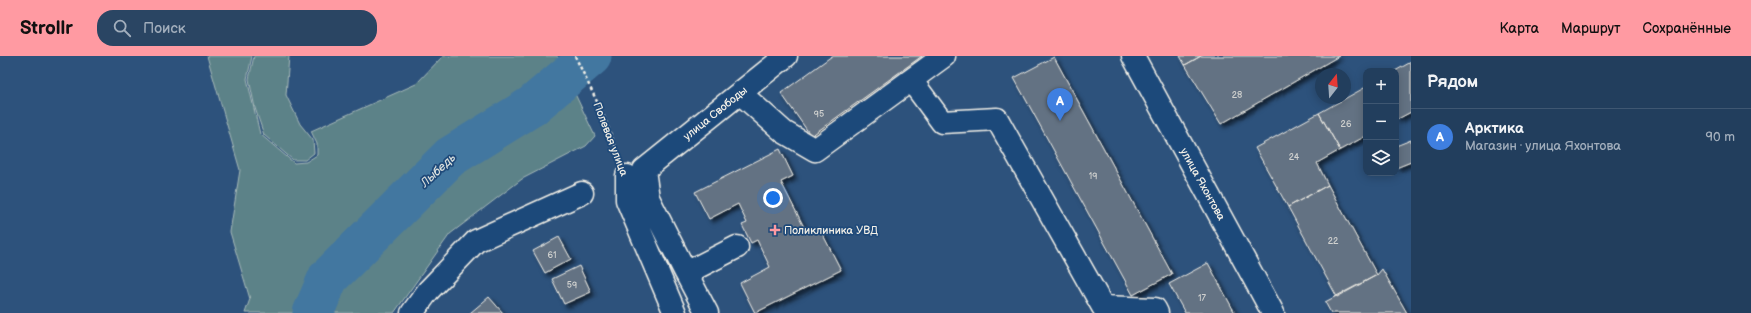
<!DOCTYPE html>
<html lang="ru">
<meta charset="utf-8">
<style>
body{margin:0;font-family:"Balsamiq Sans",sans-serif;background:#2a4563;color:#f1f3f6}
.controls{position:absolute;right:12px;top:12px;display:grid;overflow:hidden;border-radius:8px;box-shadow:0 2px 10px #0003}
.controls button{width:36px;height:36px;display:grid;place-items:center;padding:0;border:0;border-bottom:1px solid #3f5772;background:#223e5d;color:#f1f3f6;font:20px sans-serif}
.compass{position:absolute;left:1315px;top:12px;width:36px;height:36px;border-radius:50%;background:#223e5d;box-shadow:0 2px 10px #0003;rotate:17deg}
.you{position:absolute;left:773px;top:142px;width:14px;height:14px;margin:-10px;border:3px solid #fff;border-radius:50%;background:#1a73e8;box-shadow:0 0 0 6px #1a73e833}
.badge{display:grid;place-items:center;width:26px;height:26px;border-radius:50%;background:#ff9aa2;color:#fff;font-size:13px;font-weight:700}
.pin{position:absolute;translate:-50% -33px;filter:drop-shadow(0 1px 2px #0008)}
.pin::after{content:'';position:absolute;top:21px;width:14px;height:12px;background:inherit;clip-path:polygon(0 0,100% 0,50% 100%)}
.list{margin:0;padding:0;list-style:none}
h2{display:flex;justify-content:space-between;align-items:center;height:52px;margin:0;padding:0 16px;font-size:17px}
h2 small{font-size:13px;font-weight:400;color:#a2aebc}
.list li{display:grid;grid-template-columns:26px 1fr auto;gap:12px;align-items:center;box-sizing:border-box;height:56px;padding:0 16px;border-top:1px solid #3f5772}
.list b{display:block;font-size:15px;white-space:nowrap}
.list p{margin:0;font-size:13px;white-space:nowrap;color:#a2aebc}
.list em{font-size:13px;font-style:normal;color:#a2aebc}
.icon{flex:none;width:22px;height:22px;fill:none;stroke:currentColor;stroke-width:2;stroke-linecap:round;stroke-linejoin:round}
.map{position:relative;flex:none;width:1411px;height:257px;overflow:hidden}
header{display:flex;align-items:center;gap:24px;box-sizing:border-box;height:56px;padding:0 20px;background:#ff9aa2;color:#111}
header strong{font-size:19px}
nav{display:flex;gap:22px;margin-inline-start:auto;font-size:14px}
.search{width:280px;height:36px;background:#2a4563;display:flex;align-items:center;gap:10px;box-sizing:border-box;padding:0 14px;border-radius:16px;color:#a2aebc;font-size:15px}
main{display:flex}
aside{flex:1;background:#223e5d}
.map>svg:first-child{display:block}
.green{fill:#5c8288;stroke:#a8bab8}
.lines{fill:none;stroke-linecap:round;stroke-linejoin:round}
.river{stroke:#4377a0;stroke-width:41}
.building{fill:#647283;stroke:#f4f1e8;filter:url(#shadow)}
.minor-casing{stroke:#f4f1e8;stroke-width:25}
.path{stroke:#f4f1e8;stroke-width:2.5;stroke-dasharray:3 3;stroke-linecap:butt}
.minor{stroke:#1f4a7a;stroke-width:22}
.poi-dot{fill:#ff9aa2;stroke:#1f4a7a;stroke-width:1.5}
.labels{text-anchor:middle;stroke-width:3.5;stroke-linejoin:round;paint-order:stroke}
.number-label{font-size:9px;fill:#d0d1cf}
.street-label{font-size:11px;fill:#f4f1e8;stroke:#1f4a7a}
.poi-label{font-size:11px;fill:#f4f1e8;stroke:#1f4a7a;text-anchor:start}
.water-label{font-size:12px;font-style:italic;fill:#d9dfdd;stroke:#1f4a7a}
</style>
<header>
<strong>Strollr</strong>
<div class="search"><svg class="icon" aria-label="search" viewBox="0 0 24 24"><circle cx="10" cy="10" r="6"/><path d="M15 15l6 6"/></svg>Поиск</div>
<nav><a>Карта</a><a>Маршрут</a><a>Сохранённые</a></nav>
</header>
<main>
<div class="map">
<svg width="1411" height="257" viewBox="0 0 1411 257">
<defs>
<filter id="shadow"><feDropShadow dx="3.5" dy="3.5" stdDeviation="2" flood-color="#0009"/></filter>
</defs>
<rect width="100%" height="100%" fill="#2d527c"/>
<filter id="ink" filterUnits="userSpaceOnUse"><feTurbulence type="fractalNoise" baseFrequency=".025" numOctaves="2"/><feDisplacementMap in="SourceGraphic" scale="8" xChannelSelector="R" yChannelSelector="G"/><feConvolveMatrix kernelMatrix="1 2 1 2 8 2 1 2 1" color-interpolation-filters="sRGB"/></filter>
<g filter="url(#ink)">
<path class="green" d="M207,0H252L247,23L260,78L294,107L306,106L317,99V88L311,75L416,28L443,0H557L595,80L586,90L522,123L450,178L394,257H245L250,243L230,176L240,114Z
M254,0H289L286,39L300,68L313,84L314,97L305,104H293L264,79L255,52L249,23Z"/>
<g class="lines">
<path class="river" d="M313,257L328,222L450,101L532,50L591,0"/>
</g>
<path class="building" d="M832,0H922L811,80L781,37Z
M1180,0H1201L1185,9Z
M1201,0H1339L1221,68L1185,9Z
M1054,1L1172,218L1133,239L1014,22Z
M1411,6V56L1396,64V15H1395Z
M1366,31V80L1340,94L1319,57Z
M1319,57L1340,94L1317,107L1328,129L1288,151L1255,92Z
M1411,84V106L1396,112V90Z
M780,93L793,120L781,126L807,177L819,171L841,214L755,257L740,227L770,211L757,184L751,187L742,169L747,167L738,148L709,163L695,136Z
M1328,129L1377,219L1337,241L1288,151Z
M559,181L571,203L545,217L533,195Z
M1208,207L1235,257H1185L1169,228Z
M579,210L591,236L564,248L552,223Z
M1382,213L1407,257H1331L1325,246L1377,219Z
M489,241L503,257H470Z"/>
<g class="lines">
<defs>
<path id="minor" d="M1133,0L1273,257
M911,24L942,66L997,63L1103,251L1155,253L1157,257
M740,37L784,76L815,94L944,0
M627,120V144L675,257
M737,191L686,217L648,142L644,114L786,0
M686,217L707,257
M412,257L428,235L476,185L582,137"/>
</defs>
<use href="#minor" class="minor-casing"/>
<path class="path" d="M575,0L602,56L619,100"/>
<use href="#minor" class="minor"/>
</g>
</g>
<path class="poi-dot" d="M773 168h4v4h4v4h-4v4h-4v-4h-4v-4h4z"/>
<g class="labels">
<g class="number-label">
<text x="1237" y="42">28</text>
<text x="819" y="61">95</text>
<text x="1346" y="71">26</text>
<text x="1294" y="104">24</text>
<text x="1093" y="123">19</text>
<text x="1333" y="188">22</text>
<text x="552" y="202">61</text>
<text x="572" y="232">59</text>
<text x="1202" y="245">17</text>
</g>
<g class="street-label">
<text transform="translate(715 57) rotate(-39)" y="4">улица Свободы</text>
<text transform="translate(611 83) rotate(69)" y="4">Полевая улица</text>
<text transform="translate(1203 128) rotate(61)" y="4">улица Яхонтова</text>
</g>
<g class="poi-label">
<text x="784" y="178">Поликлиника УВД</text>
</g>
<g class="water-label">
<text transform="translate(438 114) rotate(-43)" y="4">Лыбедь</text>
</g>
</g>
</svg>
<div class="controls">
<button>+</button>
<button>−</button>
<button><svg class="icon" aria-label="layers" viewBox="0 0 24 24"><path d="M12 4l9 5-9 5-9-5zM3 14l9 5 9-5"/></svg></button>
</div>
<svg class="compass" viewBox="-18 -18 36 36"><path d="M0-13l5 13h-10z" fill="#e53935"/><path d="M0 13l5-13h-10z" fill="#a2aebc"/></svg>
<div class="you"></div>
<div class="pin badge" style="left:1060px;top:65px;background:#3f7fe0">A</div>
</div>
<aside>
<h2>Рядом<small></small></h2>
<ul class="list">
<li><span class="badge" style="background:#3f7fe0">A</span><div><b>Арктика</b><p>Магазин · улица Яхонтова</p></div><em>90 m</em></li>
</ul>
</aside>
</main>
